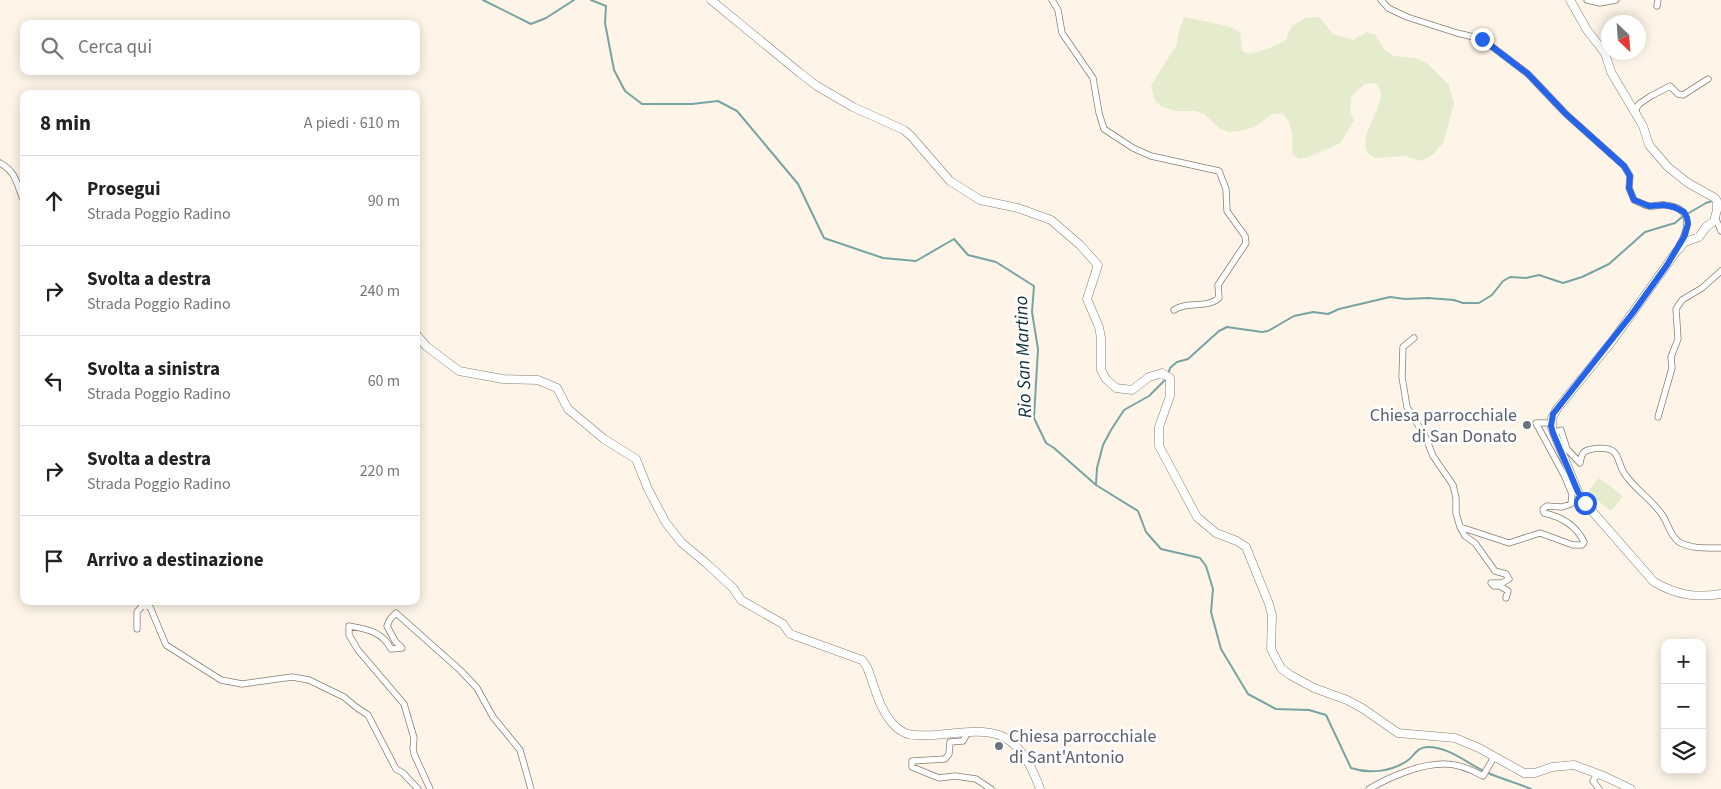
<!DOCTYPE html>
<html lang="it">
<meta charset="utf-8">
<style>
body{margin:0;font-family:"Source Sans 3",sans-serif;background:#f6f6f6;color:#222}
.controls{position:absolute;right:15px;bottom:15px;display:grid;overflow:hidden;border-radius:10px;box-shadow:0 2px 12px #0003}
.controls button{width:45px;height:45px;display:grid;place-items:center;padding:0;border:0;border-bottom:1px solid #e0e0e0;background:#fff;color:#222;font:25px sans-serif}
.compass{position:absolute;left:1601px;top:15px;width:45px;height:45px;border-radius:50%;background:#fff;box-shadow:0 2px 12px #0003;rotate:155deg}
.stop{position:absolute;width:15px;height:15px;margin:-11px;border:4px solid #2563eb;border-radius:50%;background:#fff}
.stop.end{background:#2563eb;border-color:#fff;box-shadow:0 1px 5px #0008}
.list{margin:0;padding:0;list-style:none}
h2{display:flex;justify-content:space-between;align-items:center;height:65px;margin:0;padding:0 20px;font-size:21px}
h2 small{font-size:16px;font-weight:400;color:#767676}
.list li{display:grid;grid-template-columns:32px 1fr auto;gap:15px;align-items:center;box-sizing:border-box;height:90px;padding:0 20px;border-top:1px solid #e0e0e0}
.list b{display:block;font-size:19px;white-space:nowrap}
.list p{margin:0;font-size:16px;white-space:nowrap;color:#767676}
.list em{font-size:16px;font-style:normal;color:#767676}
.icon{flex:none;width:28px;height:28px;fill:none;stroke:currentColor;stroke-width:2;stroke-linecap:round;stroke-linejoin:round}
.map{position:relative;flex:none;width:1721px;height:789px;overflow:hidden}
.search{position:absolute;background:#fff;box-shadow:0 2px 12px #0003;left:20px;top:20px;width:400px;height:55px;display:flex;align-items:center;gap:12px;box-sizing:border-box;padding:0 18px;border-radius:10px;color:#767676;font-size:19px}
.panel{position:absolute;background:#fff;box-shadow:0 2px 12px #0003;left:20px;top:90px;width:400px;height:515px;border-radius:10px}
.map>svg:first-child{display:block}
.green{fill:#e5ecce}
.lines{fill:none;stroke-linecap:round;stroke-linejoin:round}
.stream{stroke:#77a4a3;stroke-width:2}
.minor-casing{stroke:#887d70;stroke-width:7}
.tertiary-casing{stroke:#887d70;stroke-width:9}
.minor{stroke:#fff;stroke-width:5.5}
.tertiary{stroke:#fff;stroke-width:8}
.route{stroke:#2563eb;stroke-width:6}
.worship-dot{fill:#6b7280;stroke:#fff;stroke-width:2}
.labels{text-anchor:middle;stroke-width:5;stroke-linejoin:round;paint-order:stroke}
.worship-label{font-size:18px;fill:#5b616d;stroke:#fff;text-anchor:end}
.water-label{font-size:19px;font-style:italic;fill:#0e3031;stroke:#fff}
</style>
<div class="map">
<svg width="1721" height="789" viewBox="0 0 1721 789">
<rect width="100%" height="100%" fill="#fef5e8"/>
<path class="green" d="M1184,17L1228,26L1240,32L1242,51L1250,54L1267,49L1285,41L1292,26L1305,18L1319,17L1333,34L1353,40L1367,32L1376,35L1383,48L1393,56L1417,58L1427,63L1449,85L1454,104L1443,143L1433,155L1421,161L1405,156L1376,158C1349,149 1382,111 1381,94C1381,91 1378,86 1377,83L1365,84L1351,97L1350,112L1354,120L1341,143C1329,147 1309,159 1298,159L1292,153C1293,138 1293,123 1282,113L1272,114L1255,127L1240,131L1228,132L1219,128L1204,114L1195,111H1176L1162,107L1154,99L1151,85L1176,46L1179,30Z
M1599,478L1623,496L1611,511L1587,492Z"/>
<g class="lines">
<path class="stream" d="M483,0L531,24L546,18L574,0
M591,0L606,6L605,23L614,70L625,91L642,104H692L718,101L737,111L798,184L824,238L883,258L916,261L954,239L968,255L996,262L1034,286L1032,312L1038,349L1034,418L1046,443L1054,448L1096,485L1138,511L1146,532L1161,549L1200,558L1206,566L1213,589L1211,612L1221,649L1248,694L1276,709L1309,710L1326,715L1351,768C1369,774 1390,772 1407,761C1415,756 1416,747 1428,747C1450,747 1469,765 1488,773C1502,779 1517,783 1531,789
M1168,375L1170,368L1177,362L1188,359L1219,331L1227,327L1262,332L1268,331L1294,316L1313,312L1328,314L1339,309L1390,297L1405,299L1428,298L1454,300L1463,303H1479L1492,295L1503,281L1510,277L1526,278L1539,275L1563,283L1582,277L1609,264L1645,232L1675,223L1682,217L1706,203L1715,200
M1096,484L1097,468L1103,445L1111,430L1124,410L1149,396L1166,379"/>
<defs>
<path id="minor" d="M1052,0L1058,10L1062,33L1093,78L1099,113L1104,129L1133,148L1151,156L1219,171L1226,189L1227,211L1245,236L1246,243L1218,285L1219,298C1206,309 1187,301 1174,310
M1381,0L1388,8L1407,17L1457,33L1482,39L1528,74L1566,114L1624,166L1630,176L1629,188L1634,200C1639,202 1644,205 1649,206C1654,207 1660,204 1665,205C1693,208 1690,227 1679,246
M1587,0L1600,3L1616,0
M1657,6L1658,0
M1637,115L1636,109L1639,104L1651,96L1670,86L1678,94L1683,95L1708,79
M0,163C18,173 16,185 24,201
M1716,219L1721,231
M1414,338L1403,347L1402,377L1407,407L1426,438L1433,456L1453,485L1456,498V513L1460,527L1509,543L1540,533L1573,545H1582L1584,542C1576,525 1562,517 1544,513L1543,509L1547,506L1562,507L1571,504L1572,494L1564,475
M1658,417L1672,368L1671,357L1678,339L1676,309L1682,300L1702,288L1721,271
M1547,423H1536L1564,475L1567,476
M1553,433L1561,430L1567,449L1580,463C1581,459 1581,455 1584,452C1590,448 1608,446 1614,452C1619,457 1620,467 1624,473C1635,490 1652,499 1663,516C1668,524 1671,537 1679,542C1691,549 1707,548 1721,548
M1460,527L1465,536L1475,543L1495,571L1506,574L1509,579L1502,583H1491L1494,586H1500L1508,591L1506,598
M137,629V612L143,605L150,607L166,645L221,680L242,684L292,677L309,680L344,697L356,707L368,715L396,769L403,773L418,789
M968,732L963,741L950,742L949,754L945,759L912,761V767L939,778L955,776L976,779L991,789
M1593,772L1596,776L1593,781L1599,789
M430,789L414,754L413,748L414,738L404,704L358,650L349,635V626C366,629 382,631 391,649L402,648L395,641L387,626L390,619L396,613L460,670L477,688L493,717L520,750L531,789
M1369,789C1389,777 1422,763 1446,764C1459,764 1472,770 1483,776L1494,757"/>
<path id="tertiary" d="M711,0L800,73L817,86L853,107L904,130L911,136L950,181L980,200L1018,208L1051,220L1080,245L1098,265L1087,299L1099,327L1101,338V370L1106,379L1116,388L1132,390L1149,377L1162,373L1170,378V396L1159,427V446L1197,517L1216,533L1237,541L1246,547L1269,604L1272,615L1271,649L1281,668L1290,675L1314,688L1347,700L1362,708L1398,733L1455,738L1479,748L1524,773H1535L1552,767L1574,765L1606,777L1631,789
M1570,0L1587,30L1605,53L1611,72L1643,126L1649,145L1668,167L1688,183L1715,198L1717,201V210L1714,221L1706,227L1699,237L1685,242L1676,252L1613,340L1557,409L1552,418V428L1578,492L1585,503L1654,582C1677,595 1695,598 1721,594
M416,334L426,346L459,371L503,379L538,380L557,388L568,409L604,439L636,459L648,489L666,523L682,543L706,563L733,588L741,600L783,624L790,634L862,660L867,667C875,687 879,710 895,726C907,738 919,735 934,735C954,734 980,728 999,735C1021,743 1033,769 1040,789"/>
</defs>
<use href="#minor" class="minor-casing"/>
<use href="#tertiary" class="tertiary-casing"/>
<use href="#minor" class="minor"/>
<use href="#tertiary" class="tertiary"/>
</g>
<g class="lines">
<path class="route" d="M1482,39L1528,74L1566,114L1624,166L1630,176L1629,188L1634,200L1649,206L1664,205L1674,207L1684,212L1687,218L1688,224L1684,237L1667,265L1632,314L1553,414L1551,426L1553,433L1578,492L1585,503"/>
</g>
<g class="worship-dot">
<circle cx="1527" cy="425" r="5"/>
<circle cx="999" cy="746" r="5"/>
</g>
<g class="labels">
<g class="worship-label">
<text x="1517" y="421">Chiesa parrocchiale<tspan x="1517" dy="21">di San Donato</tspan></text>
<text x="1009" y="742" text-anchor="start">Chiesa parrocchiale<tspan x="1009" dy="21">di Sant'Antonio</tspan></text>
</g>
<g class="water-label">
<text transform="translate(1022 357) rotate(-92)" y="7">Rio San Martino</text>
</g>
</g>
</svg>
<div class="controls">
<button>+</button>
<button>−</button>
<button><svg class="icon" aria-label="layers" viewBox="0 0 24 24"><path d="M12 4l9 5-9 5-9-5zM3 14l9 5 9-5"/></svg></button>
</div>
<svg class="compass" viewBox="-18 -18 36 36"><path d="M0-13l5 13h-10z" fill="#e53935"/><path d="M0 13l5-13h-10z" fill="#767676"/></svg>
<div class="stop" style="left:1585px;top:503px"></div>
<div class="stop end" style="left:1482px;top:39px"></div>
<div class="search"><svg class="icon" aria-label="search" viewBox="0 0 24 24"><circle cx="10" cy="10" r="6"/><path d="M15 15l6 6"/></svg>Cerca qui</div>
<section class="panel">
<h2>8 min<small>A piedi · 610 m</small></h2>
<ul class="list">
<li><svg class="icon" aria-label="ahead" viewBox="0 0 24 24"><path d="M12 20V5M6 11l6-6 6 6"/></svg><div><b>Prosegui</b><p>Strada Poggio Radino</p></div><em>90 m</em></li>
<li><svg class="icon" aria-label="right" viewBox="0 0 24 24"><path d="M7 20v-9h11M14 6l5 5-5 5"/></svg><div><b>Svolta a destra</b><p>Strada Poggio Radino</p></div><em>240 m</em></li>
<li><svg class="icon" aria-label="left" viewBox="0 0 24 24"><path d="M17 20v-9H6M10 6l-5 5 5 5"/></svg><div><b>Svolta a sinistra</b><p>Strada Poggio Radino</p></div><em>60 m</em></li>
<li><svg class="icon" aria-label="right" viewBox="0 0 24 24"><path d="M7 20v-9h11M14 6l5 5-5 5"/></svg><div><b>Svolta a destra</b><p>Strada Poggio Radino</p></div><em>220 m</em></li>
<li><svg class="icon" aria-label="arrive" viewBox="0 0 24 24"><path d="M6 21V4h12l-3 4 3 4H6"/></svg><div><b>Arrivo a destinazione</b></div></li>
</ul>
</section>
</div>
